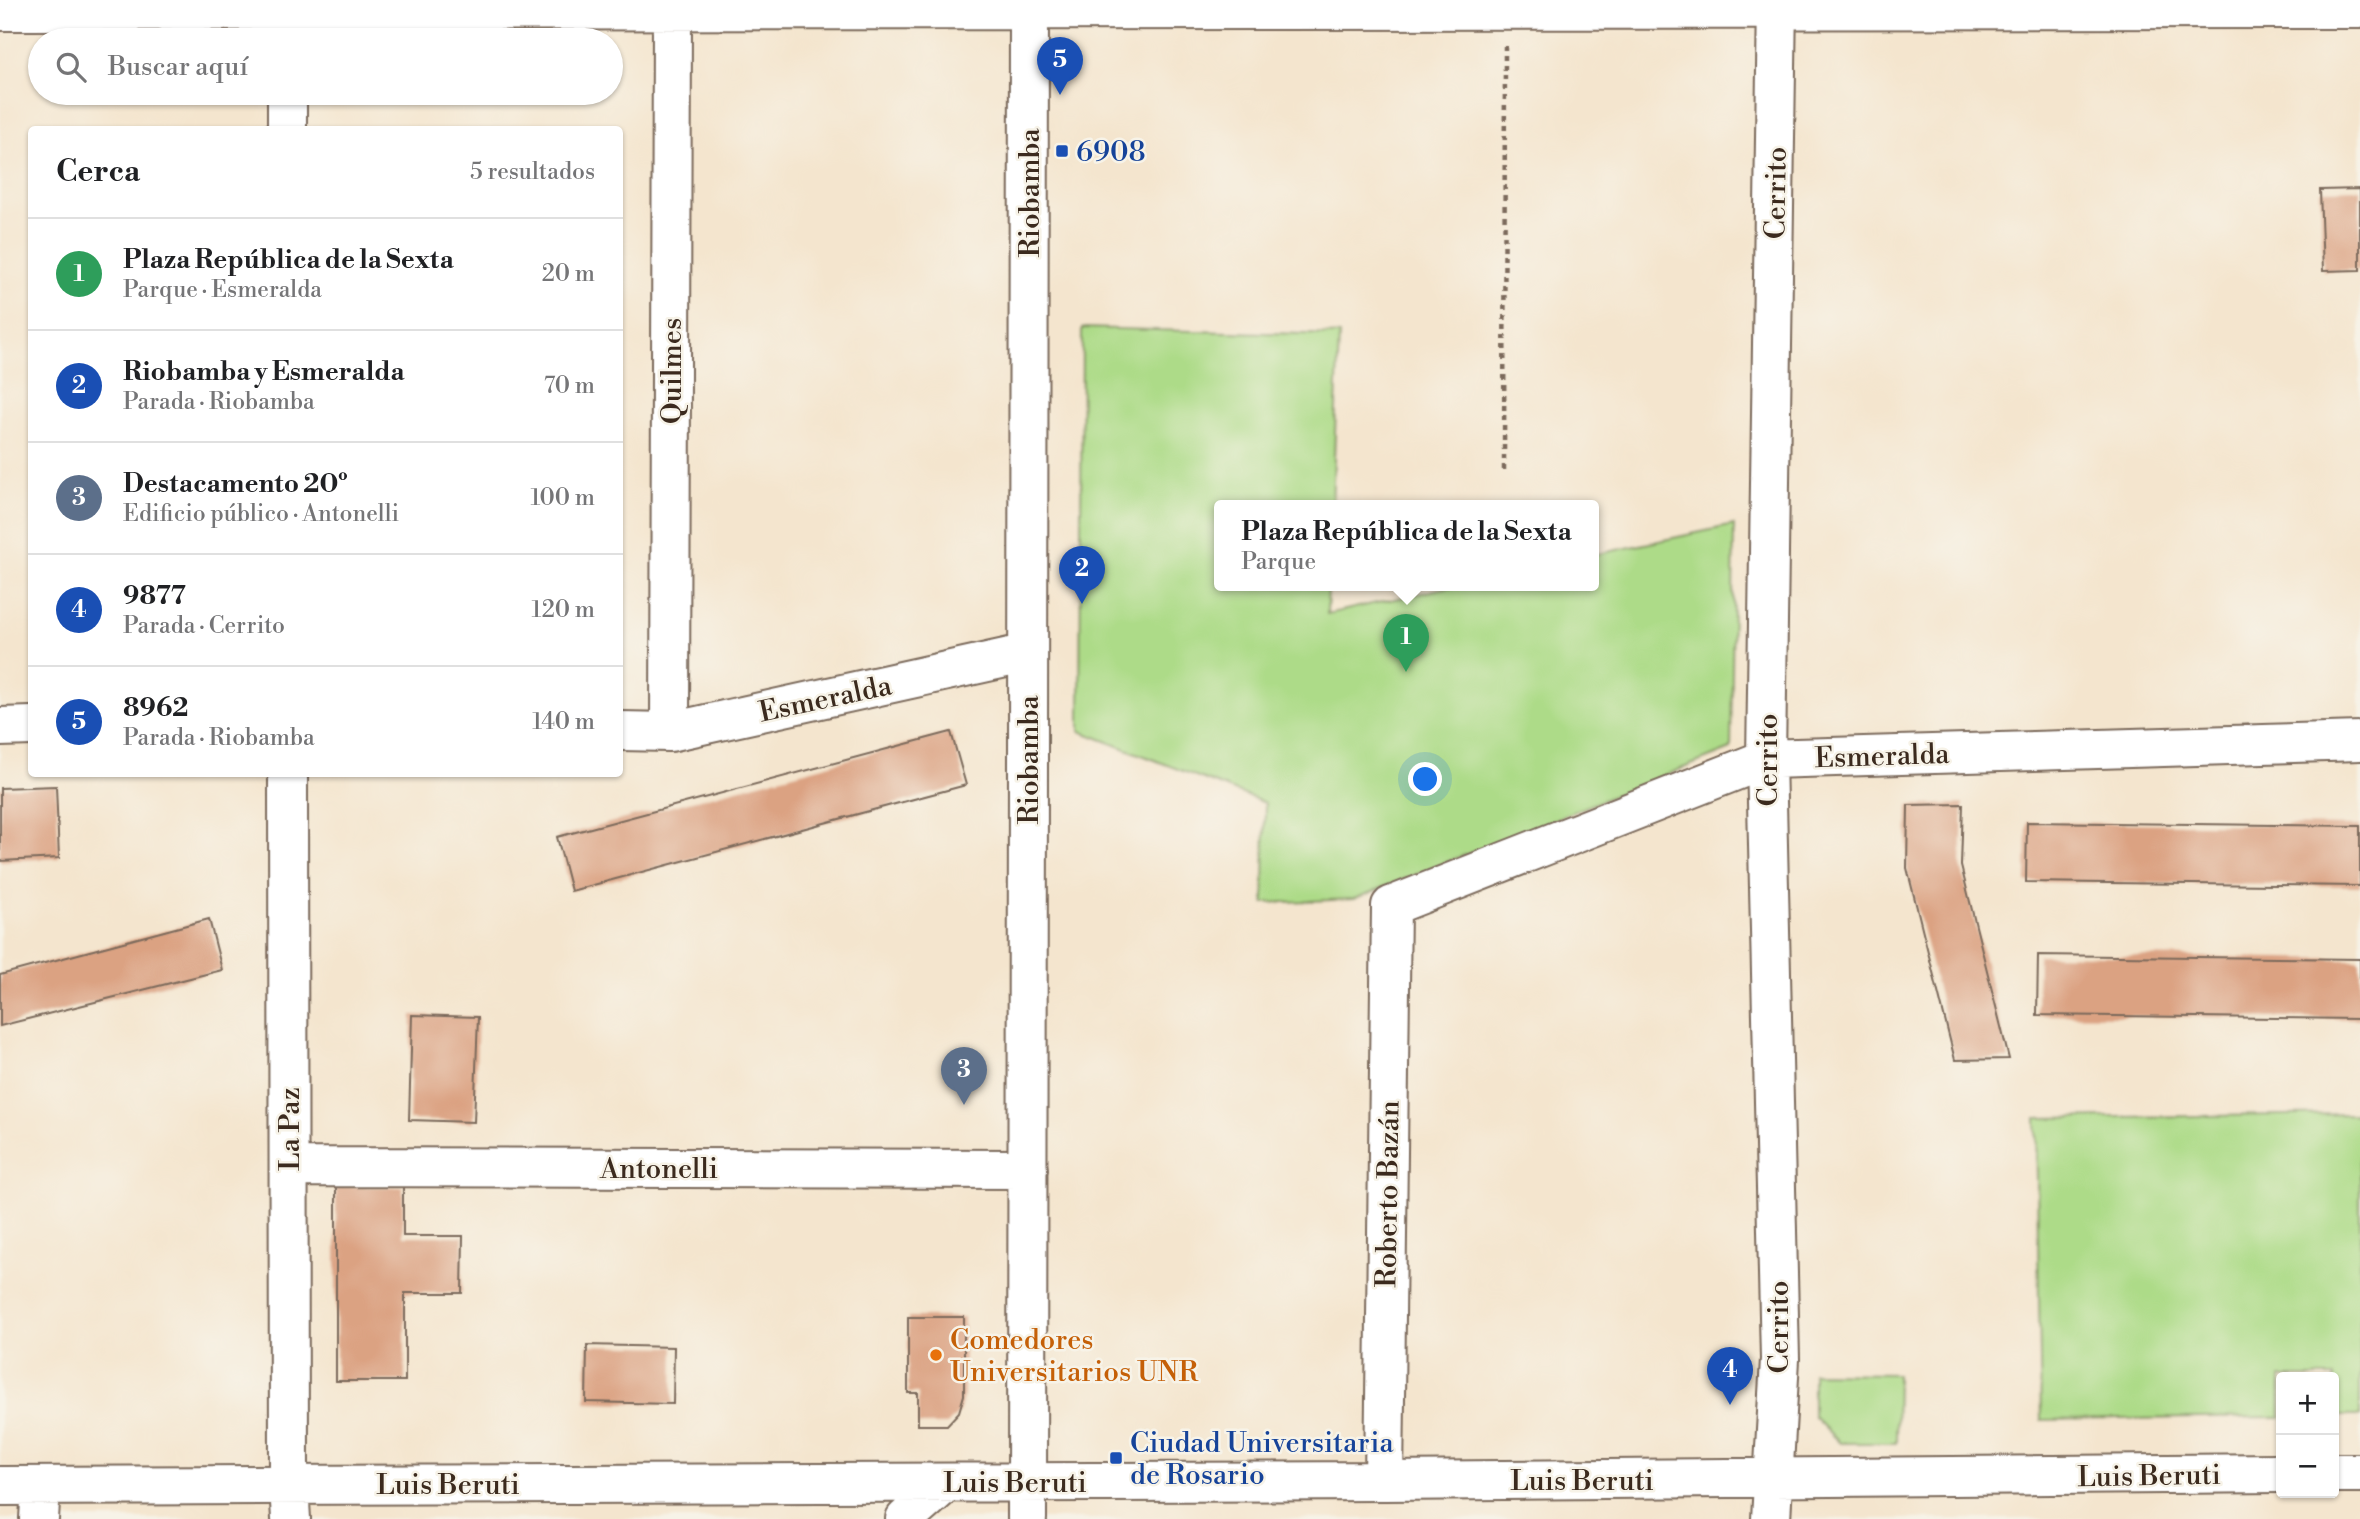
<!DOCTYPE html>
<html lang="es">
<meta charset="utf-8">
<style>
body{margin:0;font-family:"Libre Bodoni",serif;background:#f6f6f6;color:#202124}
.controls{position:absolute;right:21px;bottom:21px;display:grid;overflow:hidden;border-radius:7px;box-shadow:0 2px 5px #0004}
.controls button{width:63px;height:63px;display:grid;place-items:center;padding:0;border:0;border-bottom:2px solid #e0e0e0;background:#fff;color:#202124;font:35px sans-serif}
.you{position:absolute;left:1426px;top:780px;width:24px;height:24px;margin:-18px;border:5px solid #fff;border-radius:50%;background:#1a73e8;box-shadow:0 0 0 10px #1a73e833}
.badge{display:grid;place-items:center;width:46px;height:46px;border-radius:50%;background:#1f6fb2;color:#fff;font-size:23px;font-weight:700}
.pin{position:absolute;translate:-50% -58px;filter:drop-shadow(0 2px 4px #0008)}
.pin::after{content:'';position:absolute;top:37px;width:24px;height:21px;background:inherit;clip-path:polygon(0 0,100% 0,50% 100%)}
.popup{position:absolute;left:1214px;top:500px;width:385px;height:91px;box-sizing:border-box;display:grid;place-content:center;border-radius:7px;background:#fff;filter:drop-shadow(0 2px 5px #0005);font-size:23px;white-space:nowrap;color:#757577}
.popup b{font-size:26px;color:#202124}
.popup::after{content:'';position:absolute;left:50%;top:100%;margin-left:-14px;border:14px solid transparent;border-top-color:#fff}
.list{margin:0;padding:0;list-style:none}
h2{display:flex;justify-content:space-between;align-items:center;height:91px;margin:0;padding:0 28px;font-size:30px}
h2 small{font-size:23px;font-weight:400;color:#757577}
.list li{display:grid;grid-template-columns:46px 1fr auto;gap:21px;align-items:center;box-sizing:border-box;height:112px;padding:0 28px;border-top:2px solid #e0e0e0}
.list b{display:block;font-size:26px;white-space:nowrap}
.list p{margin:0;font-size:23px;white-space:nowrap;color:#757577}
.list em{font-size:23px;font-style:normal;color:#757577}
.icon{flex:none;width:38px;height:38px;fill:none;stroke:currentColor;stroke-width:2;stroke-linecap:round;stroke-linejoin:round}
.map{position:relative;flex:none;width:2360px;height:1519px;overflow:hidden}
.search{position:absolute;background:#fff;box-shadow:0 2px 5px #0004;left:28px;top:28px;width:595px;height:77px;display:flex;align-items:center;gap:18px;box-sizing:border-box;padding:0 24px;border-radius:38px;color:#757577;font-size:26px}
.panel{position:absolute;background:#fff;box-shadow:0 2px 5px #0004;left:28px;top:126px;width:595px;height:651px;border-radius:7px}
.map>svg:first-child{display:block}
.green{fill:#addb88;stroke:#748253;stroke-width:2}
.building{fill:#dba282}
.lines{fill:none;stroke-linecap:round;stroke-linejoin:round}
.minor-casing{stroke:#7c6b5c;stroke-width:42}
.path{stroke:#7c6b5c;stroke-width:4.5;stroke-dasharray:5 5;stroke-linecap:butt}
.minor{stroke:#fff;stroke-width:38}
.transit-dot{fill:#1a4fb4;stroke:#f7f3e8;stroke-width:2.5}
.food-dot{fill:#e8710a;stroke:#f7f3e8;stroke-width:2.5}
.labels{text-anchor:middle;stroke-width:5;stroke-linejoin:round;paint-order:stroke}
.transit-label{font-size:28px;fill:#164399;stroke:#f7f3e8;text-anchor:start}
.street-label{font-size:28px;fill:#3b2a1e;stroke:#f7f3e8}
.food-label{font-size:28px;fill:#c56008;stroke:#f7f3e8;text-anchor:start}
</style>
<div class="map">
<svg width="2360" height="1519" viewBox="0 0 2360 1519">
<rect width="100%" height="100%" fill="#f7f3e8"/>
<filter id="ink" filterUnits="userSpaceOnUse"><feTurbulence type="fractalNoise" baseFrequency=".0143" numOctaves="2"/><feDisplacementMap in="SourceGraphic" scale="14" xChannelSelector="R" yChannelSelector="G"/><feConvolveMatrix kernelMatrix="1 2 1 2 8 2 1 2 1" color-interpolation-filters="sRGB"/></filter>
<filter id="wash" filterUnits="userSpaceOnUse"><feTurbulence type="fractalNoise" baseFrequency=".00686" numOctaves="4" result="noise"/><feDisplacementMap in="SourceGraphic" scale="28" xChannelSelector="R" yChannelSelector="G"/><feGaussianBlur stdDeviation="1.57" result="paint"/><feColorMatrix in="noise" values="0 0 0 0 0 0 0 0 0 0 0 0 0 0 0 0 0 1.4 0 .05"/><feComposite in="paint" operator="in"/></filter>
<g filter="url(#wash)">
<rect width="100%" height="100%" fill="#f4e5ce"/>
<path class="green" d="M1082,328L1339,335L1332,506H1219V586H1328L1327,614L1453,586H1593V555L1734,525L1731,749L1354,899L1264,903L1265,803L1080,731Z
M2360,1114V1416H2334V1377H2281V1417L2041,1420L2036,1118Z
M1813,1373L1897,1374L1896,1443H1840L1813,1416Z"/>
<g id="blocks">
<path class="building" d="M2360,189V270L2323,271L2320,190Z
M951,732L966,785L571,891L557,837Z
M56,786L59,858L0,861V788Z
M1963,804L1961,866L2009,1059L1955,1060L1907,868L1908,805Z
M2027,822L2360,826V886L2026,882Z
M209,919L222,970L0,1026V975Z
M2038,955L2360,959V1019L2037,1015Z
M412,1015L478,1017L474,1122L409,1120Z
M336,1186L403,1187V1236H463L462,1293H405V1381H336Z
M908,1317H964V1395L959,1412L947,1425H918V1393H908Z
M587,1345L674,1347L673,1404L586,1402Z"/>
</g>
</g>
<g filter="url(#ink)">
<use href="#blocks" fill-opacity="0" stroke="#7c6b5c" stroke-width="2"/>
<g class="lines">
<defs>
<path id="minor" d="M0,11L2360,9
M287,93V130
M0,727L32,726
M620,731L670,732L1028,653
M670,732L672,11
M288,774L289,1485L291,1519
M289,1167L1028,1169
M2334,1473H2360
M1384,1481L1391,906L1766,759L2360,741
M0,1486L1384,1481L2281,1473
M39,1519L41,1486
M905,1519L946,1483
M1027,1519L1029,0
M1771,1519L1780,1359L1766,759L1777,0"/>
</defs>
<use href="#minor" class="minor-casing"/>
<path class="path" d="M1504,470L1505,46"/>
<use href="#minor" class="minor"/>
</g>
</g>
<g class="transit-dot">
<rect x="1055" y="144" width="14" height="14" rx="3.5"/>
<rect x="1109" y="1451" width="14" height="14" rx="3.5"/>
</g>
<circle class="food-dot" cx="936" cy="1355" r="7"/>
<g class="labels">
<g class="transit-label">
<text x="1076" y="161">6908</text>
<text x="1130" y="1452">Ciudad Universitaria<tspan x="1130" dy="32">de Rosario</tspan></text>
</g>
<g class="street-label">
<text transform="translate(1029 193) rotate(-90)" y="10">Riobamba</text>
<text transform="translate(1775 193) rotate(-89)" y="10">Cerrito</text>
<text transform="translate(671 371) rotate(-90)" y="10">Quilmes</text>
<text transform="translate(825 698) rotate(-12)" y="10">Esmeralda</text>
<text transform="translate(1882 755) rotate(-2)" y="10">Esmeralda</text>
<text transform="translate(1028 760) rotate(-90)" y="10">Riobamba</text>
<text transform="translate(1767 760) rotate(-90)" y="10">Cerrito</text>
<text transform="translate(289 1129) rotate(-90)" y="10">La Paz</text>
<text x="659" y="1178">Antonelli</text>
<text transform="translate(1387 1194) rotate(-89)" y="10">Roberto Bazán</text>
<text transform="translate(1778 1327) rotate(-90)" y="10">Cerrito</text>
<text transform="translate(2149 1475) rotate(-1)" y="10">Luis Beruti</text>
<text x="1582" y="1490">Luis Beruti</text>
<text x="1015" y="1492">Luis Beruti</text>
<text x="448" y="1494">Luis Beruti</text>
</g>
<g class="food-label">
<text x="950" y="1349">Comedores<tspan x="950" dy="32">Universitarios UNR</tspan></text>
</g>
</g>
</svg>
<div class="controls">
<button>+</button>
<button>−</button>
</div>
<div class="you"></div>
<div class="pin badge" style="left:1406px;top:672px;background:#2e9e5b">1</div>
<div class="popup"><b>Plaza República de la Sexta</b>Parque</div>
<div class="pin badge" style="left:1082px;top:604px;background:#1a4fb4">2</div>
<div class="pin badge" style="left:964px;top:1105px;background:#5c6f8a">3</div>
<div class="pin badge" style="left:1730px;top:1405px;background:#1a4fb4">4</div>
<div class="pin badge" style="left:1060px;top:95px;background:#1a4fb4">5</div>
<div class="search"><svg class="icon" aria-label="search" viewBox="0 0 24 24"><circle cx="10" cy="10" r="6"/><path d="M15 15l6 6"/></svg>Buscar aquí</div>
<section class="panel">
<h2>Cerca<small>5 resultados</small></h2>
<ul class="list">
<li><span class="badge" style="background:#2e9e5b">1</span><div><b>Plaza República de la Sexta</b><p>Parque · Esmeralda</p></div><em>20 m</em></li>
<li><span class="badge" style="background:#1a4fb4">2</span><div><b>Riobamba y Esmeralda</b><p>Parada · Riobamba</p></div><em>70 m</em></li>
<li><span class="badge" style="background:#5c6f8a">3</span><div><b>Destacamento 20º</b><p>Edificio público · Antonelli</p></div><em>100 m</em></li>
<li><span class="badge" style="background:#1a4fb4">4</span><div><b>9877</b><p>Parada · Cerrito</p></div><em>120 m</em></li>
<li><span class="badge" style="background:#1a4fb4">5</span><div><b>8962</b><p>Parada · Riobamba</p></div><em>140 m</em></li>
</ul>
</section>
</div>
